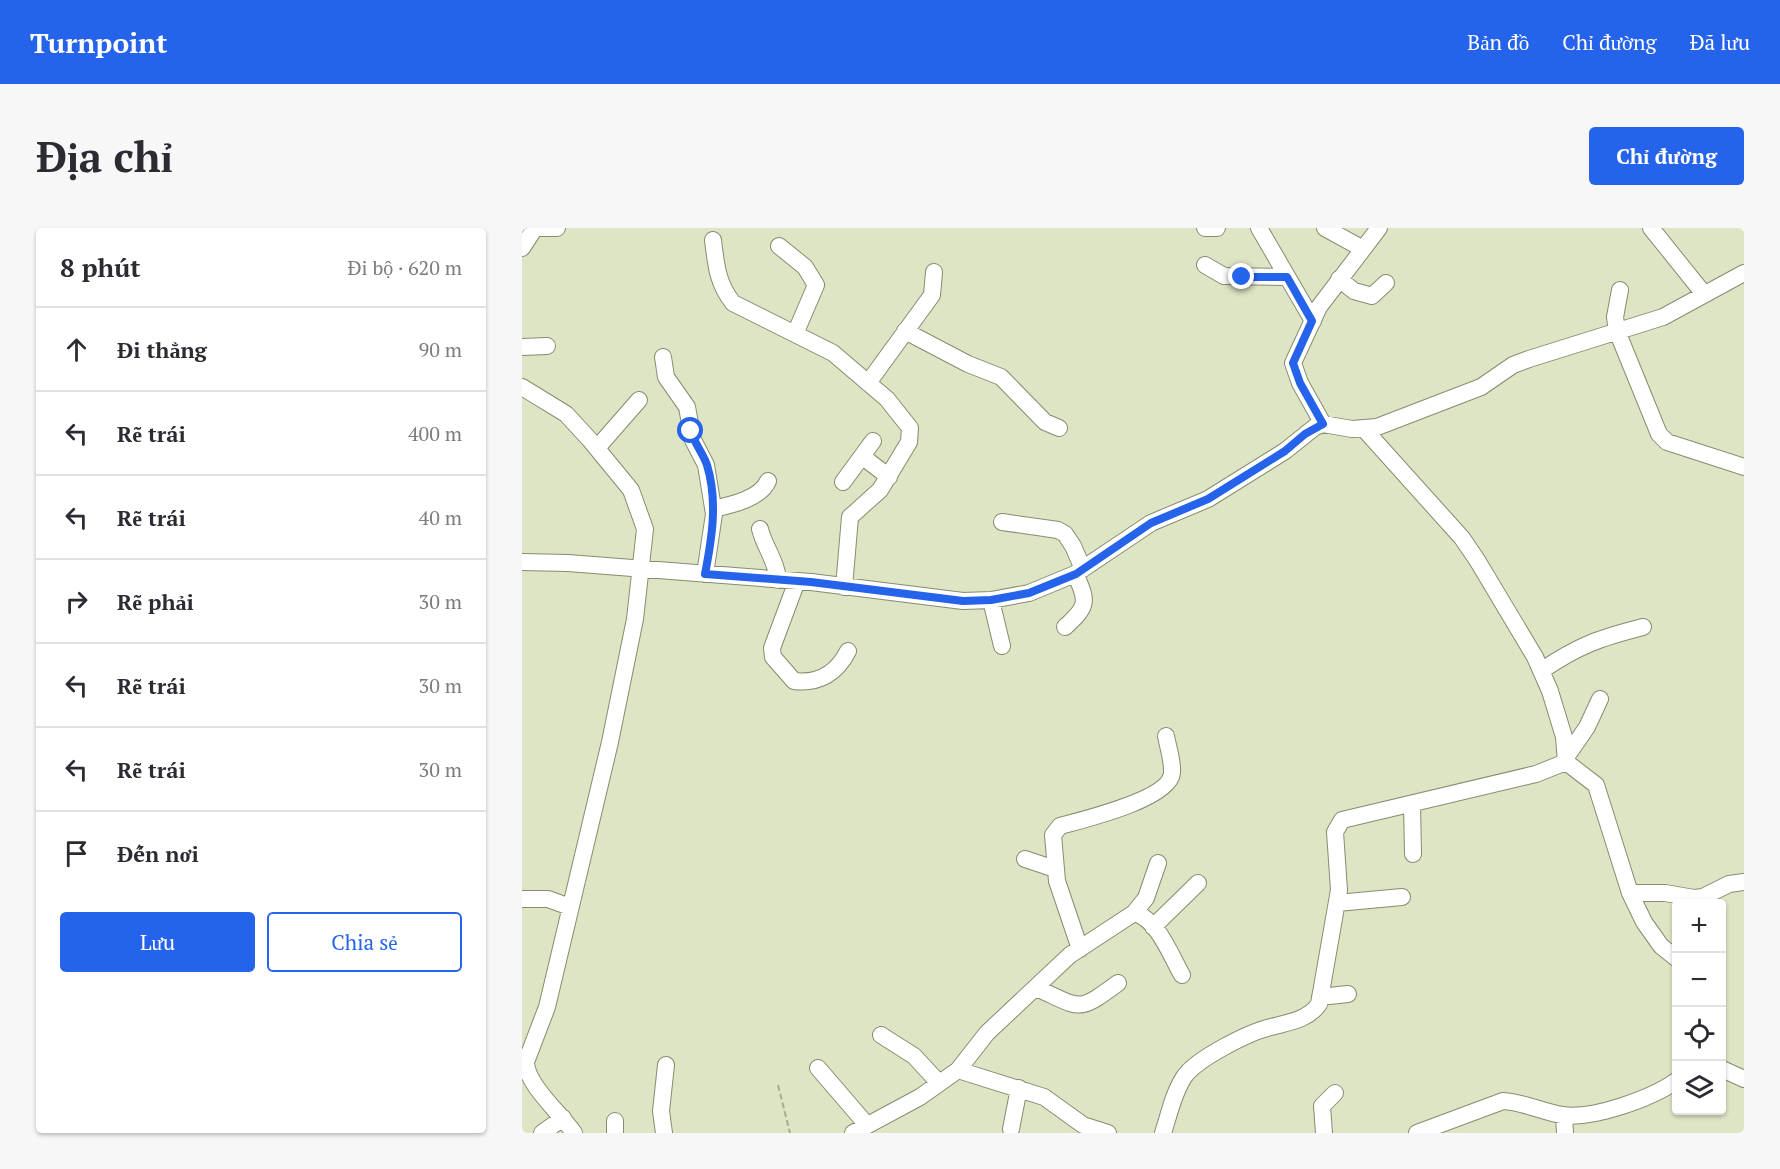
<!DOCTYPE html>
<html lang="vi">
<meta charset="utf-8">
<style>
body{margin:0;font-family:"PT Serif",serif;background:#f7f7f7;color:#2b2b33}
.controls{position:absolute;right:18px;bottom:18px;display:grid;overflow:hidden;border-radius:6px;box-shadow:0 2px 4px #0004}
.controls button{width:54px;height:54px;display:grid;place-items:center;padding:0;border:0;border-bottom:2px solid #e1e1e2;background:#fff;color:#2b2b33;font:30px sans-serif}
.stop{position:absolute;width:18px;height:18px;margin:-14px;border:4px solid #2563eb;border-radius:50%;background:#fff}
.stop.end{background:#2563eb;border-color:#fff;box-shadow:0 2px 6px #0008}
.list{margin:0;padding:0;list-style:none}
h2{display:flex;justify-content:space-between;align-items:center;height:78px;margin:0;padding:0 24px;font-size:26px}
h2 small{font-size:20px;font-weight:400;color:#7c7c81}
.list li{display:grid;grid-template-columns:39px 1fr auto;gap:18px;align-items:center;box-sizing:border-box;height:84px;padding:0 24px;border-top:2px solid #e1e1e2}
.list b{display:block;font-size:22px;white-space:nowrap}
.list em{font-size:20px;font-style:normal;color:#7c7c81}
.actions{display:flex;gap:12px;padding:18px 24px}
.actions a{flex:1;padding:14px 0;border:2px solid #2563eb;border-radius:6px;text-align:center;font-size:21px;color:#2563eb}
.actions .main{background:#2563eb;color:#fff}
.icon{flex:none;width:33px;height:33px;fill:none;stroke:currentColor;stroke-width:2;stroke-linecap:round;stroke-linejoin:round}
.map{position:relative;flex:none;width:1222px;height:905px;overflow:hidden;border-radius:6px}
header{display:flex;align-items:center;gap:36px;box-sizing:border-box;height:84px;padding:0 30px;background:#2563eb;color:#fff}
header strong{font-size:28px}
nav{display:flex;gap:33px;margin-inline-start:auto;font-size:21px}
.intro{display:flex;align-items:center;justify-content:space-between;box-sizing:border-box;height:144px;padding:0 36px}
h1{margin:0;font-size:42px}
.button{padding:15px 27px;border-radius:6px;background:#2563eb;color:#fff;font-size:21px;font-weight:700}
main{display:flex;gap:36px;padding:0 36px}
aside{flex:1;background:#fff;border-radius:6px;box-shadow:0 2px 4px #0004}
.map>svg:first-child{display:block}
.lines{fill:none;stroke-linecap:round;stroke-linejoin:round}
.minor-casing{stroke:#868c6e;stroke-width:18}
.path{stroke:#a6ab92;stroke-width:2;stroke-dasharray:6 3;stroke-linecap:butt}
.minor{stroke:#fff;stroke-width:16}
.route{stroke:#2563eb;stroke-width:8}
</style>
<header>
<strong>Turnpoint</strong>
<nav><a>Bản đồ</a><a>Chỉ đường</a><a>Đã lưu</a></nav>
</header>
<div class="intro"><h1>Địa chỉ</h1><a class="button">Chỉ đường</a></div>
<main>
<aside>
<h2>8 phút<small>Đi bộ · 620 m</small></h2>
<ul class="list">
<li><svg class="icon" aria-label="ahead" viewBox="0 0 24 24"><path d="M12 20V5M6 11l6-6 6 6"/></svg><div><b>Đi thẳng</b></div><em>90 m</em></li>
<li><svg class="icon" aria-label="left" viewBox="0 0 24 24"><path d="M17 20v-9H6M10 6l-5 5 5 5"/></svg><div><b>Rẽ trái</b></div><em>400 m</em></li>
<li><svg class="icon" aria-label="left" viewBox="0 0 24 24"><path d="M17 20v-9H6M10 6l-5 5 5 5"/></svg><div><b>Rẽ trái</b></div><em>40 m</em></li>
<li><svg class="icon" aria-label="right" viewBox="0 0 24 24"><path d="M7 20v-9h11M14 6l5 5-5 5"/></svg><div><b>Rẽ phải</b></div><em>30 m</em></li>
<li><svg class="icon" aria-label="left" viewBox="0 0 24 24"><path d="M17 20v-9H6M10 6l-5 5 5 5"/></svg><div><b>Rẽ trái</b></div><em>30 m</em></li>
<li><svg class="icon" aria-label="left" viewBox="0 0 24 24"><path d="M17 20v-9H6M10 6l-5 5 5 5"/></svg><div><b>Rẽ trái</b></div><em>30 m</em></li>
<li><svg class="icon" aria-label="arrive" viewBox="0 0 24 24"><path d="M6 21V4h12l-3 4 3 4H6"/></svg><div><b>Đến nơi</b></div></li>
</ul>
<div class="actions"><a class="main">Lưu</a><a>Chia sẻ</a></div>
</aside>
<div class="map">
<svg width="1222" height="905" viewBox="0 0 1222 905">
<rect width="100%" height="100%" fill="#dee5c5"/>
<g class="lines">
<defs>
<path id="minor" d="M14,0H35
M683,0H695
M737,0L791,93
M803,0L841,21
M1129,0L1182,66
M191,12C194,36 195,55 211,75L311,125L365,171L388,200L387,214L358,262L328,289L322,359
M257,18L283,39L294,57L273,106
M0,20L13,0
M683,37L702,48L765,49
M817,51L832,63L850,68L864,55
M1098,62L1093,89L1095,103L1137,206L1145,214L1222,239
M383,103L446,136L479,149L523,194L537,200
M0,119L25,118
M141,129L144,149L165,179L171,212L184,237L192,286L183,346
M346,155L410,67L412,44
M0,159L44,186L68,212L109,262L123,301L113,391L88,514L25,779L4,834C4,856 39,886 52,905
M801,196L778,155L771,135L797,79L857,0
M75,220L117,172
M341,229L367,249
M321,254L351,213
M191,281C209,277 238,271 246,253
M480,294L536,302L543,306L551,318L561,341
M238,301C242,318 255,334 256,352
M0,334L46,335L289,354L441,373L469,372L507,365L553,346L629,295L686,271L763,223L793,199L801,196L830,201L855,199L959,159L991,137L1007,131L1141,89L1222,45
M275,353L250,420L251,429L272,453C297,456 315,445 326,423
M469,372L480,418
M543,399C565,379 567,374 553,346
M1019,443C1057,417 1078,410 1121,399
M1045,528L1065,499L1078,471
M1044,534L1074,557L1108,665L1122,694L1139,718L1154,730
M890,576L891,626
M503,631L533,641
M1108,665H1143L1172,670L1181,669L1207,656L1222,654
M0,671H26L48,679
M815,675L880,669
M612,685L624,670L636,635
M631,699L676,655
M558,721L535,653L531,607L538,598C560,592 648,571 650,545C651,534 646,519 644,508
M514,760C560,780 554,786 596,755
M798,769L826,766
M359,807L392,828L417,855
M296,840L345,897
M1200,841L1222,851
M436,842L522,869L561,897L586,905
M1042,888L1043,905
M489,901L497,860
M20,905L41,890
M93,905V893
M142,905L139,883L144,837
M331,905L398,869L436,842L465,805L548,727L612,685C635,690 649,728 660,747
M641,905C647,887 651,866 662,849C674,831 727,804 749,799C767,794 786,792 797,776L817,662L813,604L820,592L1014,546L1044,534L1042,509L1028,463L1013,429L955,332L940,310L842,201
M802,905L800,878L813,865
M895,905L981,873C1002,874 1020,884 1040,887C1070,892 1130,870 1154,853"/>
</defs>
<use href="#minor" class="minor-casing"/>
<path class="path" d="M256,857L268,905"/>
<use href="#minor" class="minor"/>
</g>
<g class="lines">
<path class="route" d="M169,203C172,215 181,225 185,237C196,273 190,310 183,346L289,354L441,373L469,372L507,365L554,346L629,295L686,271L763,223L783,206L801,196L778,155L771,135L790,93L765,49H720"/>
</g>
</svg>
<div class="controls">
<button>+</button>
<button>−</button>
<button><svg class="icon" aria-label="locate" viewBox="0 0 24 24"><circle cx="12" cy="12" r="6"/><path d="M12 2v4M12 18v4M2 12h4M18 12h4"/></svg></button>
<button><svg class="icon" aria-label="layers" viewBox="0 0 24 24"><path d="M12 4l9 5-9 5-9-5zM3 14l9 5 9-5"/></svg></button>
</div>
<div class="stop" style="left:169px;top:203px"></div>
<div class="stop end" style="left:720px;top:49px"></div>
</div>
</main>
